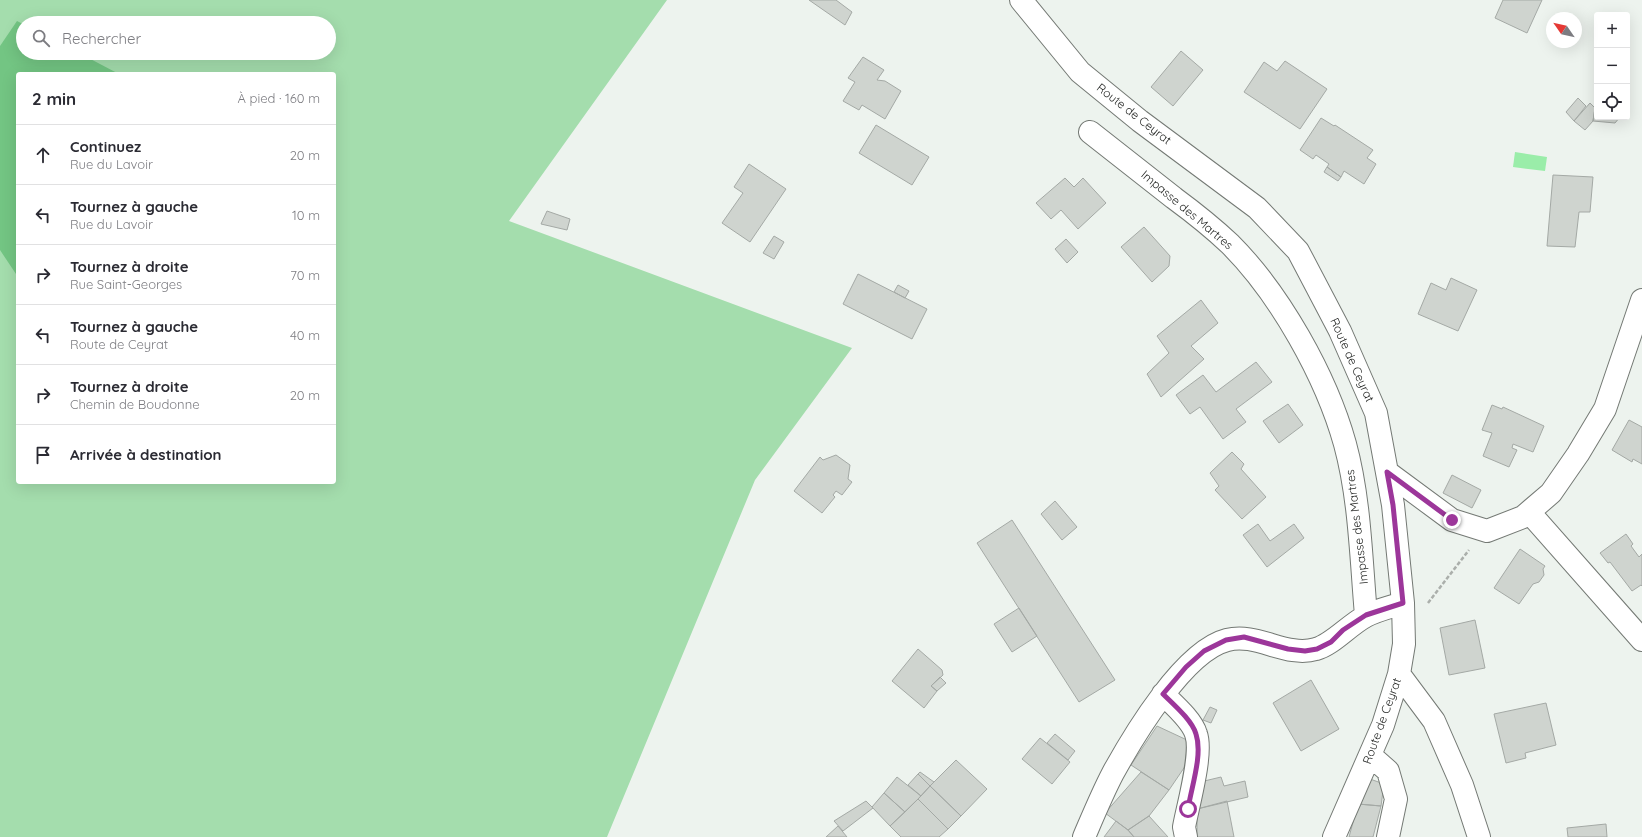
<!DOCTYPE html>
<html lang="fr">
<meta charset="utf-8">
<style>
body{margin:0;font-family:Quicksand,sans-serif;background:#f2f2f3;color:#2b2b33}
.controls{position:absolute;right:12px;top:12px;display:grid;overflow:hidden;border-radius:4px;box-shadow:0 4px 16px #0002}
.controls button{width:36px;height:36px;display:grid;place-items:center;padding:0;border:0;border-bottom:1px solid #e1e1e2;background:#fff;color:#2b2b33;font:20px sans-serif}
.compass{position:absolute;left:1546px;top:12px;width:36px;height:36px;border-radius:50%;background:#fff;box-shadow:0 4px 16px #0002;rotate:304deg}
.stop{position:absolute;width:12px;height:12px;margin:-9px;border:3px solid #9c369a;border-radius:50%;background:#fff}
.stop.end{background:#9c369a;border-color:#fff;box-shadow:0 1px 4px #0008}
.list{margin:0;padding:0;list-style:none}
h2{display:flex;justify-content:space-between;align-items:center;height:52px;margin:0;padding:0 16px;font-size:17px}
h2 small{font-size:13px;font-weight:400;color:#7c7c81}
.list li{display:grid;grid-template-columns:26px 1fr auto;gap:12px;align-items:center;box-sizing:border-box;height:60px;padding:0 16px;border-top:1px solid #e1e1e2}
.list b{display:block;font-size:15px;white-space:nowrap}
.list p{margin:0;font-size:13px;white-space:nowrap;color:#7c7c81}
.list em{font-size:13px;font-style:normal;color:#7c7c81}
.icon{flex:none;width:22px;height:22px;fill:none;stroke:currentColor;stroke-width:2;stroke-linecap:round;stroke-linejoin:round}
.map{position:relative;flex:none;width:1642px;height:837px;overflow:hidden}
.search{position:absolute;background:#fff;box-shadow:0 4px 16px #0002;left:16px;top:16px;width:320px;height:44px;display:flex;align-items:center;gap:10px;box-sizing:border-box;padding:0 14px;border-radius:22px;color:#7c7c81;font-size:15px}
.panel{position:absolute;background:#fff;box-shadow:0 4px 16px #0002;left:16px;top:72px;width:320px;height:412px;border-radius:4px}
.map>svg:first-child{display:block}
.green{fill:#a4ddad;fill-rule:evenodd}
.forest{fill:#73c583}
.water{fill:#9aeda9}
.building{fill:#cfd4cf;stroke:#a4a9a5}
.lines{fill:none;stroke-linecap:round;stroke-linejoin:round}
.minor-casing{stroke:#747974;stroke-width:24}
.path{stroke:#abafab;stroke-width:2.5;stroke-dasharray:4 2;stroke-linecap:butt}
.minor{stroke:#fff;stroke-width:22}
.route{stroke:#9c369a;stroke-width:5}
.labels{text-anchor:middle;stroke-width:4;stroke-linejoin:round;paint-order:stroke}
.street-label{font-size:12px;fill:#1e201e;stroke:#fff}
</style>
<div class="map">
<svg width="1642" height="837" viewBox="0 0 1642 837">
<rect width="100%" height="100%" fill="#edf3ee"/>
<path class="green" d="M0,0H667L509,221L852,348L755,480L607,837H0ZM23,23H329V53H23ZM18,74H334V482H18Z"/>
<path class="forest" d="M17,21L23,24V53H79L119,74H18V277L0,250V46Z"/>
<path class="water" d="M1515,152L1547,157L1545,171L1513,167Z"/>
<path class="building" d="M809,0H836L852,12L845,25Z
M1503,0H1542L1527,33L1495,18Z
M1181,51L1203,70L1173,106L1151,87Z
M863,57L884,70L877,80L885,81L901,91L885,119L862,105L859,110L843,101L855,82L848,78Z
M1285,61L1327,89L1300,129L1244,92L1264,62L1277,71Z
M1578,98L1586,106L1574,121L1566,112Z
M1590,103L1595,108L1593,121L1585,130L1574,121Z
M1595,108H1597V117H1620L1615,123L1593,121Z
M1321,118L1334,126L1335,125L1373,150L1367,158L1376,164L1364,184L1344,171L1341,177L1327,167L1329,164L1316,155L1313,159L1300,150Z
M876,125L929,157L912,185L859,153Z
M749,164L786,189L750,242L722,223L743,193L734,187Z
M1327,167L1341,177L1338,181L1324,172Z
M1553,175L1593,177L1590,212H1579L1575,247L1547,246Z
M1065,178L1074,187L1083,178L1106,203L1078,229L1061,210L1051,219L1036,203Z
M547,211L570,219L567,230L541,224Z
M1144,227L1170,256L1169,266L1152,282L1121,247Z
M774,236L784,242L774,259L763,253Z
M1066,239L1078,252L1067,263L1055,249Z
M858,274L927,309L912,339L843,304Z
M1451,278L1477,290L1458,331L1418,314L1431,283L1446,290Z
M898,285L909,291L905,298L894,292Z
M1201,300L1218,323L1191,346L1204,359L1161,397L1147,374L1169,353L1157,336Z
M1256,362L1272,382L1236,409L1246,422L1223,439L1200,407L1190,414L1176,395L1203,375L1216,392Z
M1288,404L1303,425L1279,443L1263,421Z
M1492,405L1502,409L1503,407L1544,426L1533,452L1513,444L1512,448L1517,450L1509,467L1483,456L1492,433L1482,430Z
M1629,420L1642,427V464L1633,459L1632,462L1612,450Z
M1232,452L1244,464L1241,469L1266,497L1242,519L1215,490L1219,486L1210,473Z
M836,455L850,465L848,479L852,482L842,495L836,491L833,495L835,497L822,513L794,491L820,457L823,460Z
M1452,475L1481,490L1472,508L1443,493Z
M1055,501L1077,527L1062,540L1041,514Z
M1012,520L1115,680L1079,702L977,543Z
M1258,524L1270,541L1294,524L1304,538L1267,567L1243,535Z
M1626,534L1633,544L1631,546L1639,557L1642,554V586L1641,585L1632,591L1610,562L1608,563L1600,553Z
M1520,549L1545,566L1543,569L1544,575L1539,582L1533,584L1519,604L1494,588Z
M1019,608L1037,636L1012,652L994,624Z
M1475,620L1485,668L1449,675L1440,628Z
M918,649L942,670L943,675L931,686L937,691L924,708L892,681Z
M940,677L946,683L937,691L931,686Z
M1311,680L1339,729L1301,751L1273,703Z
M1546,703L1556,745L1525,753L1526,758L1506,763L1494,714Z
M1210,707L1217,710L1211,723L1203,720Z
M1157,726L1187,740L1186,765L1169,790L1131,765Z
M1055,734L1075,751L1068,760L1047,743Z
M1040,738L1070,762L1052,784L1022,759Z
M956,760L987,789L961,816L930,786Z
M920,772L934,782L930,786L918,774Z
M1141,772L1169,790L1149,816L1128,830L1105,813Z
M918,774L930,786L921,796L908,785Z
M897,777L921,796L905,812L884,793Z
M1221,777L1224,786L1245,781L1248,797L1197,809L1196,783Z
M1370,779L1384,784L1381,806L1358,804Z
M930,786L961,816L948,829L918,799Z
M884,793L905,812L890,826L872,807Z
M918,799L948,829L939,837H901L890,826Z
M866,801L873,808L843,831L834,821Z
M1227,801L1234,837H1197V809Z
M1358,804L1381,806L1373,837H1349Z
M1149,816L1168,837H1134L1128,830Z
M1116,821L1128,830L1134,837H1104Z
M1606,824L1607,837H1568L1567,828Z
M838,826L847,837H826Z"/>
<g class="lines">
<defs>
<path id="minor" d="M1021,0L1080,72L1140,121L1257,208L1298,251L1340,331L1376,413L1393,505L1403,603L1404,644L1399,674L1383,725L1334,837
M1090,132C1118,154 1146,176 1174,198C1193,212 1212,227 1230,244C1280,294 1326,376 1345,444C1360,499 1361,559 1366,615
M1387,472L1452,520L1487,531L1523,517L1551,493L1578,454L1605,409L1642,300
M1529,512L1642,640
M1399,674L1434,721L1462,785L1479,837
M1163,694C1173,704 1192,720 1196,734C1203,753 1188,805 1184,827L1186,837
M1371,756L1388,771L1396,799L1388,837
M1084,837C1093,816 1102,794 1113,773C1134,735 1184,651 1227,640C1257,632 1286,658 1316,649C1332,645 1349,625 1366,616C1377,610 1391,607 1403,603"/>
</defs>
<use href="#minor" class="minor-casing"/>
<path class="path" d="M1428,603L1469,550"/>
<use href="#minor" class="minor"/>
</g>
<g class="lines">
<path class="route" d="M1188,809C1191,788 1203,755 1196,734C1192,720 1173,704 1163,694L1186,667L1204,651L1226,640L1244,637L1288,649L1305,651L1317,649L1331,642L1343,630L1366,615L1403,603L1393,505L1387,472L1452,520"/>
</g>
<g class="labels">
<g class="street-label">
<text transform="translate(1134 114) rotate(38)" y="4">Route de Ceyrat</text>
<text transform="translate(1187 210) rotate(40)" y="4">Impasse des Martres</text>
<text transform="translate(1352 360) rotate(66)" y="4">Route de Ceyrat</text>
<text transform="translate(1357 527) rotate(-97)" y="4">Impasse des Martres</text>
<text transform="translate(1382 721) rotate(-70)" y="4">Route de Ceyrat</text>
</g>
</g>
</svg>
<div class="controls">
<button>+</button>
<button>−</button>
<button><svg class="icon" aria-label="locate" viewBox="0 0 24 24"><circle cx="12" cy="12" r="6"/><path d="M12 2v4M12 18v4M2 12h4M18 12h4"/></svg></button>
</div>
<svg class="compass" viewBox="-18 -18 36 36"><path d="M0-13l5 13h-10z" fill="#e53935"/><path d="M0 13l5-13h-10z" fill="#7c7c81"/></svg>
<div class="stop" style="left:1188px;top:809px"></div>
<div class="stop end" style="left:1452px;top:520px"></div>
<div class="search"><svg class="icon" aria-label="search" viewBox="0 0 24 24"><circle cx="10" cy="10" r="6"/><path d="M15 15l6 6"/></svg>Rechercher</div>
<section class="panel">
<h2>2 min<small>À pied · 160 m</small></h2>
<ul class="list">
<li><svg class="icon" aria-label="ahead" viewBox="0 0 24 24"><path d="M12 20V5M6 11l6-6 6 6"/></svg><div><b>Continuez</b><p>Rue du Lavoir</p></div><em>20 m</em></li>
<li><svg class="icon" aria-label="left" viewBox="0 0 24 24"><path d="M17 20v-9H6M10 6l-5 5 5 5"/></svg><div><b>Tournez à gauche</b><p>Rue du Lavoir</p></div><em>10 m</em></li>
<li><svg class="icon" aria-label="right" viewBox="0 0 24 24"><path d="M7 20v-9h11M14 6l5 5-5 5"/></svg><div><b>Tournez à droite</b><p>Rue Saint-Georges</p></div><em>70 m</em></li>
<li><svg class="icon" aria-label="left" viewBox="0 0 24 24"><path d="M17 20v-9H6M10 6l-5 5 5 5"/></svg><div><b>Tournez à gauche</b><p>Route de Ceyrat</p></div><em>40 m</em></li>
<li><svg class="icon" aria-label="right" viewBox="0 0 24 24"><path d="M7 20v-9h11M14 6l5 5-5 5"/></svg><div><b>Tournez à droite</b><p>Chemin de Boudonne</p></div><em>20 m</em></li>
<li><svg class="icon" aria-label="arrive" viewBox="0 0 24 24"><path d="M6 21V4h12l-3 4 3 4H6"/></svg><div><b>Arrivée à destination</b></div></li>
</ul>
</section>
</div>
